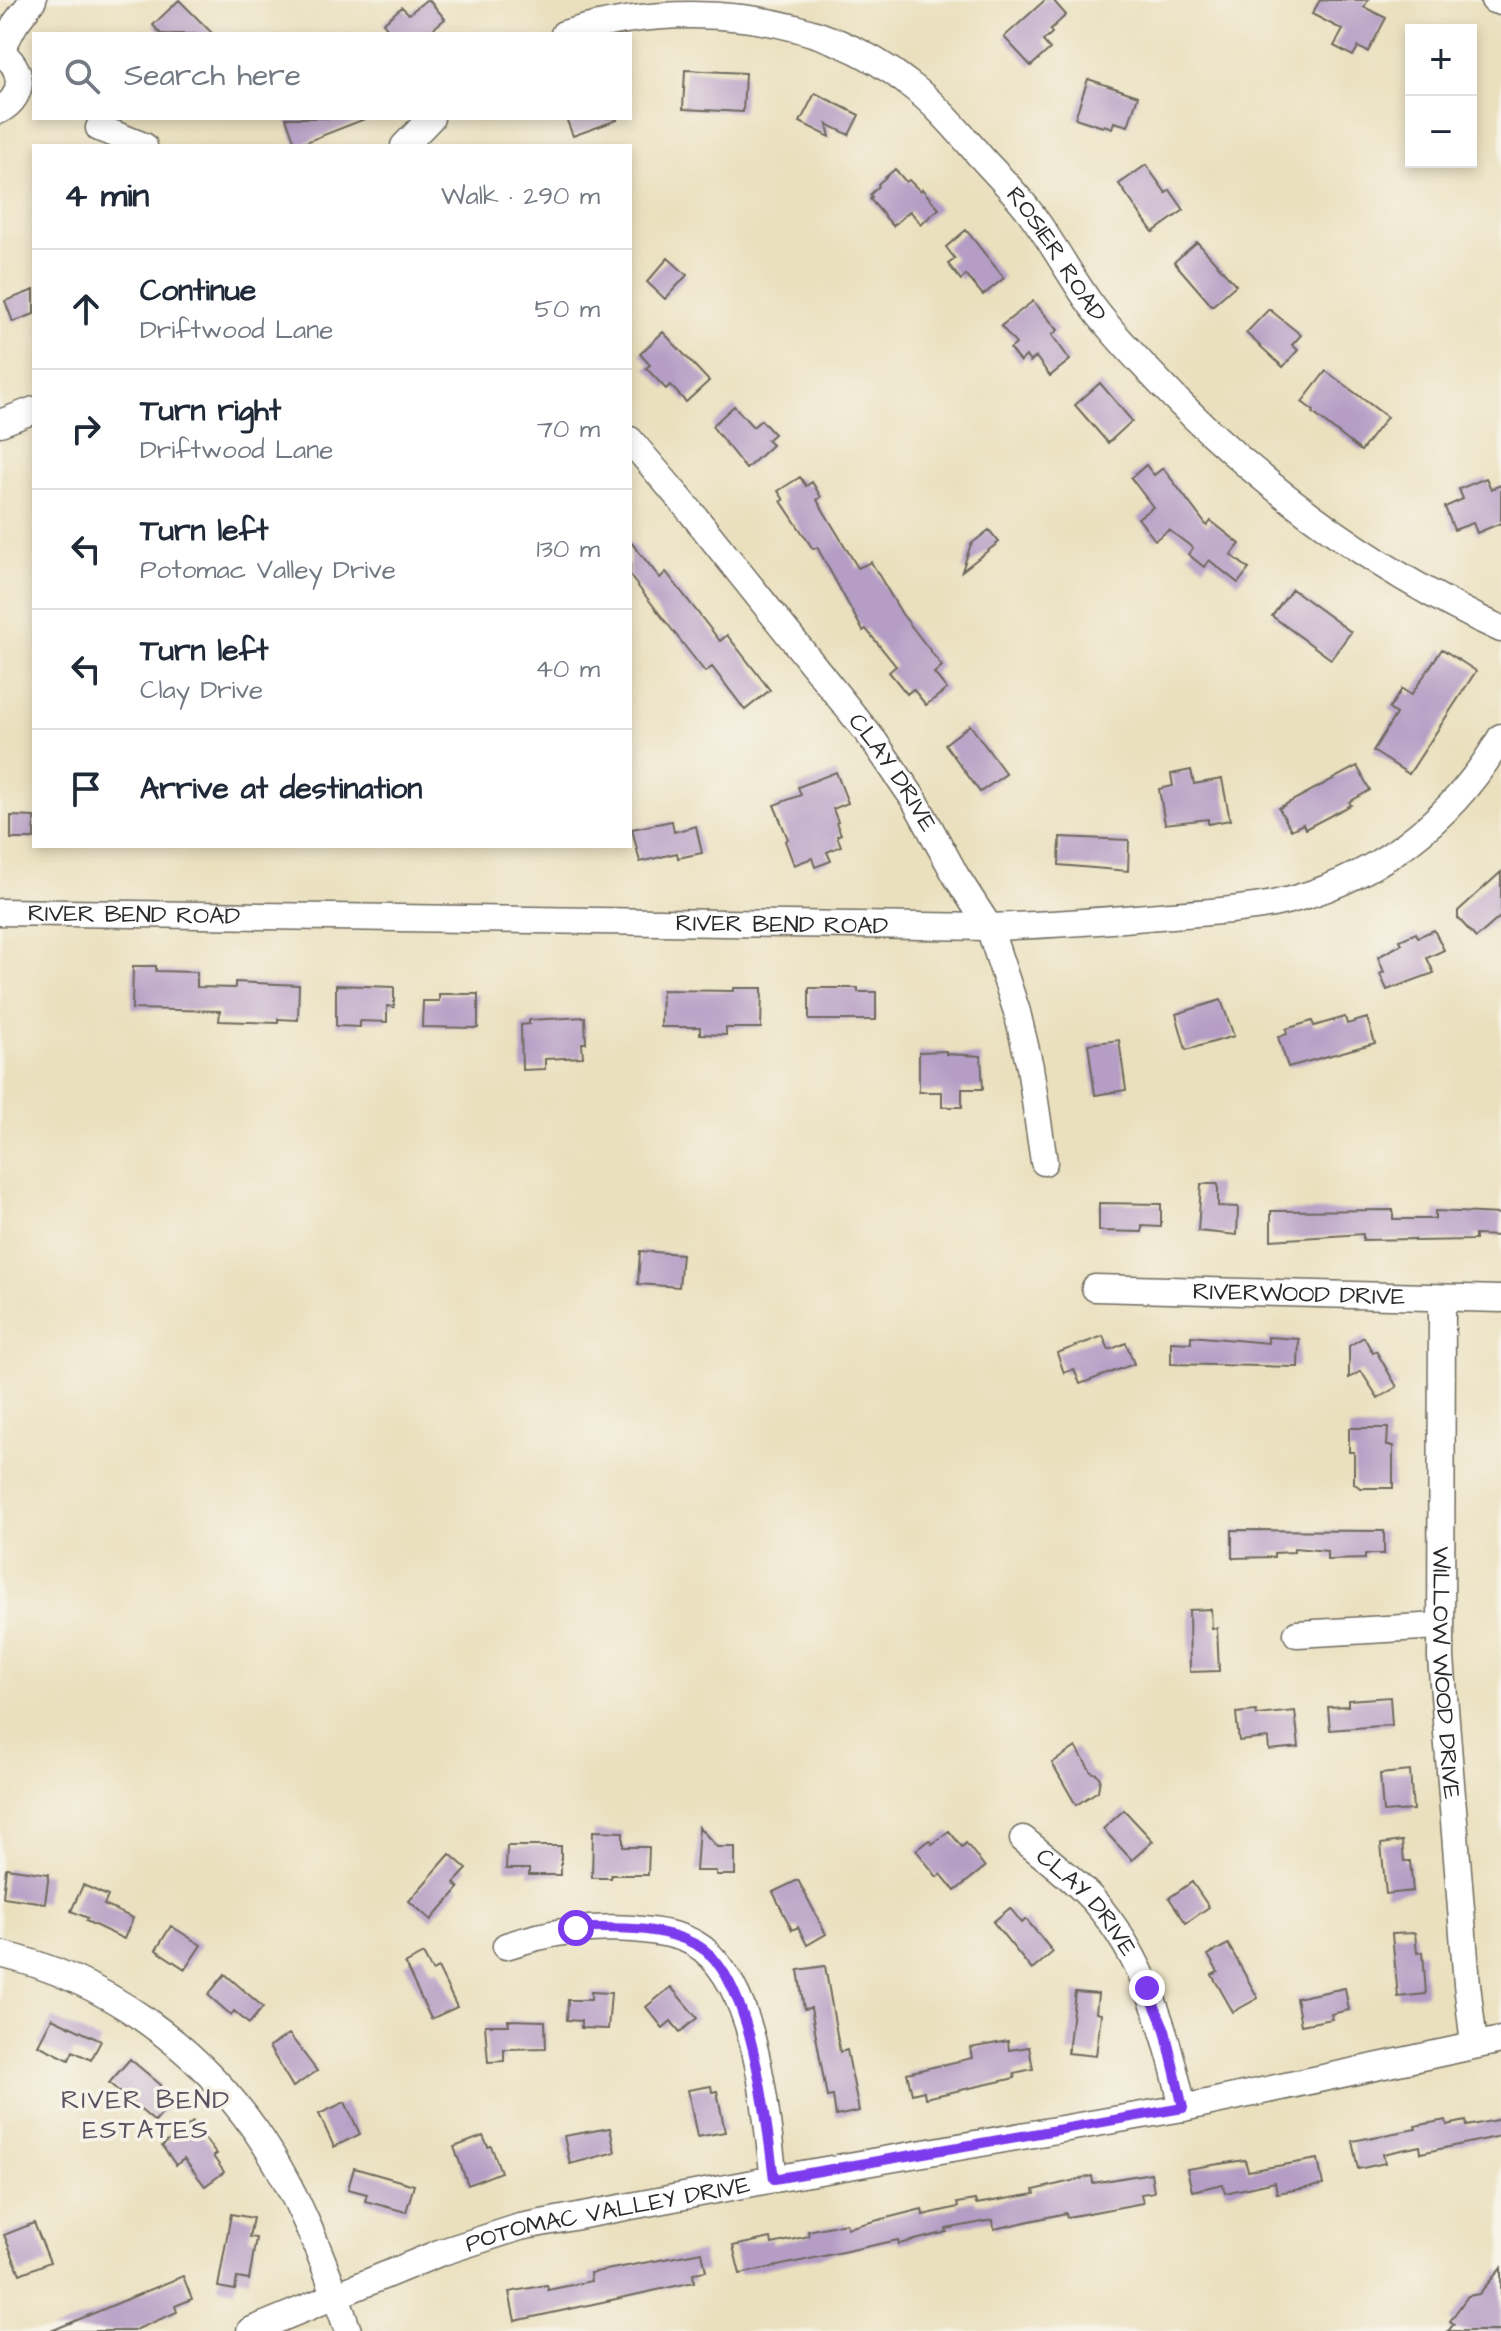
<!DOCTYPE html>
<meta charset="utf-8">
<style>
body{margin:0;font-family:"Architects Daughter",sans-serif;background:#f6f6f7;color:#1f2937}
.controls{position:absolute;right:24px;top:24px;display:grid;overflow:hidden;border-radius:0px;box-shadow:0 4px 12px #0003}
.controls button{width:72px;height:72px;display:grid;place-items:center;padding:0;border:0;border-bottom:2px solid #e0e1e3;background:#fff;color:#1f2937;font:40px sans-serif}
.stop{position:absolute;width:24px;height:24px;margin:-18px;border:6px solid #7c3aed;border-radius:50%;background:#fff}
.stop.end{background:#7c3aed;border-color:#fff;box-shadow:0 2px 8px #0008}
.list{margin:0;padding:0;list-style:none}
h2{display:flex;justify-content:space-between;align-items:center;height:104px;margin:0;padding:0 32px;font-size:34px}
h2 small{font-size:26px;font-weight:400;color:#747a83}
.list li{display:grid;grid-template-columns:52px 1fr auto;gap:24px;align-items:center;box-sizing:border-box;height:120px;padding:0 32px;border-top:2px solid #e0e1e3}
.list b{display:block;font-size:30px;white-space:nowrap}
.list p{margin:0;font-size:26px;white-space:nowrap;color:#747a83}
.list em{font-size:26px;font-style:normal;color:#747a83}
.icon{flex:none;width:44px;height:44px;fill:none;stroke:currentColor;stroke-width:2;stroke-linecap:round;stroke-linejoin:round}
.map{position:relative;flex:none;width:1501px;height:2331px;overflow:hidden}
.search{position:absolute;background:#fff;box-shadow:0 4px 12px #0003;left:32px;top:32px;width:600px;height:88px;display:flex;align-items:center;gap:20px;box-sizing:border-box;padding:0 28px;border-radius:0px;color:#747a83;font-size:30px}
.panel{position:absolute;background:#fff;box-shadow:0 4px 12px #0003;left:32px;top:144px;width:600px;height:704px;border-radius:0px}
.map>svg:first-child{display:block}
.building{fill:#b59dc5}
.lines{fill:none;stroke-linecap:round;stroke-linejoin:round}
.minor-casing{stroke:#6e6a5e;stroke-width:29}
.minor{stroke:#fff;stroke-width:26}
.route{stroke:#7c3aed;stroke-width:10}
.labels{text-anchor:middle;stroke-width:7;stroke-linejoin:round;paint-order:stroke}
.street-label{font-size:24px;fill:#2b2b2b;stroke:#f7f3e8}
.neighbourhood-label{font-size:26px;letter-spacing:2px;fill:#5b5361;stroke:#f7f3e8}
</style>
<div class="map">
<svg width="1501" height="2331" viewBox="0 0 1501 2331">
<rect width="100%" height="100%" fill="#f7f3e8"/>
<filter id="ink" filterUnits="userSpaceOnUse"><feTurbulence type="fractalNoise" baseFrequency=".0125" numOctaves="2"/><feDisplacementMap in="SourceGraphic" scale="16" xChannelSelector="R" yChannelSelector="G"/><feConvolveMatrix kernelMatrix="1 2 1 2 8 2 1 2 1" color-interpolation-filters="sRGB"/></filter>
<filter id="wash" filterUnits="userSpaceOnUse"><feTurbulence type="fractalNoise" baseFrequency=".006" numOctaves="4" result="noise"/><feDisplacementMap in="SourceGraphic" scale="32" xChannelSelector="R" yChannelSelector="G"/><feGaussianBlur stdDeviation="1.8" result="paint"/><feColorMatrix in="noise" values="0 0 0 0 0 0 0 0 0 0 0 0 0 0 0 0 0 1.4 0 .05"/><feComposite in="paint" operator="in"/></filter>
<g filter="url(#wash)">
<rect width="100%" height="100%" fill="#eae0be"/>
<g id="blocks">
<path class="building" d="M179,0L213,34H161L153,25Z
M426,0H429L445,19L427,34H392L383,23L402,7L409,14Z
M1045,0H1053L1066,15L1050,30L1052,33L1043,41L1050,49L1031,66L1004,37Z
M1320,0H1368L1364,7L1386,18L1368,52L1358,47L1353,56L1334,46L1343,30L1312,14Z
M685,70L745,73L743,112L683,109Z
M1088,79L1138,96L1128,126L1114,122L1112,128L1104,125L1103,127L1075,118Z
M815,93L859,115L849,135L827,124L830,137L800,122Z
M286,118H364L365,119L296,146Z
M566,118H617V120L573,136Z
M1146,165L1166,193L1170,190L1184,210L1153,232L1119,184Z
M895,169L906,182L909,180L920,191L922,189L939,209L921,224L910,211L893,226L870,199L872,197L870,195L879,186L878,184Z
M966,230L1004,278L983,295L966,275L961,280L948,264L955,259L946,247Z
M1197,242L1236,285L1212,306L1174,262Z
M668,258L687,275L665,299L647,282Z
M34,290V314L13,322L5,301Z
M1033,301L1058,330L1052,335L1070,360L1050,376L1036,357L1030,362L1026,356L1020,362L1010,349L1016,344L1001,326Z
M1269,309L1301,335L1292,345L1298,350L1283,367L1246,333Z
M663,332L709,381L686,402L670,385L666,389L646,368L650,365L640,354Z
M1326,371L1387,417L1361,451L1313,413L1314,411L1302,402Z
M1100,383L1132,421L1108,443L1075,405Z
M734,406L753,427L761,420L774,434L767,440L772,445L746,469L712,426Z
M1146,465L1154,475L1163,468L1207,526L1211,521L1240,544L1231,555L1249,569L1238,583L1209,560L1204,567L1188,554L1193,548L1169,530L1155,540L1138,518L1153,507L1131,478Z
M800,477L806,486L812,482L821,497L817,500L858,568L871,562L902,614L942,666L934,673L947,689L926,705L913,689L907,694L889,672L896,666L866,629L863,631L817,547L813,549L781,501L784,500L778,491Z
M1486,478L1491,489L1501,485V523L1477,533L1473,523L1454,530L1445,507L1463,499L1459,489Z
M989,530L999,542L962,571L971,544Z
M630,541L660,578L666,572L720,641L727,635L770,690L745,710L712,667L705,672L630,576Z
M1292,589L1351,632L1331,659L1272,616Z
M1442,649L1476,671L1409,774L1373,751L1396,714L1389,709L1402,689L1411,695Z
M970,725L1006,774L980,792L945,744Z
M1357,766L1370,790L1349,802L1351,805L1305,829L1303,824L1291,830L1279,808Z
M1191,770L1194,784L1222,779L1230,820L1208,824V819L1165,824L1159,789L1173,786L1171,774Z
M836,772L848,803L833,809L838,822L836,823L841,834L837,836L841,846L827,852L831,861L815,867L812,858L794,865L785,841L788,839L774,805L801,795L798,787Z
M11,816L34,817V839H11Z
M672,821L674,832L696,826L702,853L678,858L677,853L640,862L632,829Z
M1060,837L1129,840L1128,871L1059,865Z
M1501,872V916L1476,938L1458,918V911Z
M1434,930L1444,950L1427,958L1434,973L1387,990L1380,974L1384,972L1378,957L1402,944L1400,940L1416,933L1418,937Z
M133,966H156V971L197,972V987L235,988V982L299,985L298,1020L278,1019V1023L219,1021L220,1011L132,1009Z
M336,985L394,987V1007L387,1006V1022L360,1021V1027L336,1026Z
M734,988H762L761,1028H726V1035L700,1034V1027H661L662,990L734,991Z
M809,988H858V992H876V1020H809Z
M439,994H478V1028L422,1027L423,1001H439Z
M1221,1000L1234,1036L1186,1050L1176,1014Z
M585,1017L586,1043H582L583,1057L545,1059V1069L522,1070L521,1025L529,1024V1020Z
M1345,1017L1347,1024L1367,1018L1375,1043L1288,1067L1278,1037L1287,1034L1286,1029L1312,1021L1314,1026Z
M1119,1040L1126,1090L1095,1095L1088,1044Z
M946,1051V1054L981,1056L983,1089H962V1107H942V1092H919V1052Z
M1201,1184H1218V1206L1238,1207L1237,1235L1198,1231Z
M1099,1203L1161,1204V1227L1142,1226V1232L1099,1231Z
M1393,1210V1219H1435V1211L1501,1214V1236L1475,1235V1240L1415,1241V1239L1363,1240V1234L1271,1240V1211Z
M640,1251L682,1254L679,1287L638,1284Z
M1103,1336L1109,1350L1126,1343L1134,1364L1080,1384L1074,1369L1064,1373L1057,1353Z
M1191,1336L1268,1343V1337L1299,1339L1298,1367L1171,1364V1342L1191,1343Z
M1364,1337L1373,1353L1376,1351L1397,1387L1378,1398L1361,1371L1349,1378V1346Z
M1349,1428H1388L1387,1446H1393V1488H1360L1354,1483V1452H1349Z
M1232,1530L1384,1531V1554H1365V1559L1327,1560V1551L1294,1548V1552L1274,1553V1557L1232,1558Z
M1211,1609L1212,1628H1217L1219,1671L1190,1672L1189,1610Z
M1390,1697L1392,1725L1330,1730L1328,1707L1348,1706V1700Z
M1256,1711L1257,1715L1295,1711L1299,1747L1269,1750L1268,1738L1239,1741L1236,1713Z
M1076,1747L1091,1772L1097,1774L1100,1779L1098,1791L1076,1805L1052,1763Z
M1410,1771L1413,1810L1383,1812L1380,1774Z
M1124,1810L1153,1841L1132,1860L1103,1829Z
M699,1827L717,1847H735V1875H716V1871H696Z
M593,1831L623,1832V1847H649L648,1875H611V1878H592Z
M949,1831L962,1847L966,1843L985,1867L955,1891L941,1874L937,1877L916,1850L929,1840L932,1844Z
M1402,1841L1404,1861H1410L1413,1891L1386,1894L1381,1844Z
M507,1846H561V1875H529V1869H506Z
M450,1854L467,1869L454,1883L459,1888L431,1920L409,1901Z
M6,1868L49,1874L45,1903L3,1897Z
M798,1880L826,1934L807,1945L798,1927L792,1930L773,1892Z
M1192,1882L1209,1907L1186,1923L1169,1898Z
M83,1885L108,1896L104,1905L133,1918L124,1939L86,1921L88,1918L71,1911Z
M1010,1908L1022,1923L1026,1919L1053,1952L1032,1970L993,1922Z
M171,1926L201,1945L185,1969L156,1950Z
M1415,1933L1417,1953L1423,1952L1426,1994L1398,1997L1392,1934Z
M1228,1944L1258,1998L1233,2012L1212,1975L1218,1972L1208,1955Z
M423,1954L432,1971L438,1968L457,2007L431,2019L405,1964Z
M825,1966L840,2052L847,2050L859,2111L836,2116L833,2096L827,2097L811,2008L804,2009L798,1970Z
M225,1974L263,2007L249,2024L234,2011L231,2015L208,1995Z
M671,1987L697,2018L680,2032L671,2021L663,2028L646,2007Z
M1345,1988L1349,2010L1331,2014L1332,2019L1301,2025L1296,1998Z
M591,1992L611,1993L608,2029L581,2028V2021L567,2020L568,2000H591Z
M1075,1992L1098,1994L1096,2013L1101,2014L1096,2056L1068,2053Z
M52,2018L101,2041L91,2060L73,2051L69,2060L38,2045Z
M508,2020L545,2021L546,2048L504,2049V2061L488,2062L485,2025H509Z
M289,2034L317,2071L293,2087L269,2047Z
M1008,2041L1009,2050L1029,2047L1033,2069L1014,2073L1015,2078L925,2098L924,2091L912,2094L907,2073L972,2058L970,2048Z
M130,2059L161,2085L157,2089L172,2102L155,2122L109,2083Z
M711,2086L712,2092L717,2091L725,2132L697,2137L688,2090Z
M345,2102L360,2134L334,2147L319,2114Z
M1501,2119V2136L1421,2153L1420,2146L1383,2154L1385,2163L1358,2169L1352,2141L1416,2129L1415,2126L1446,2120L1447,2125L1466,2121L1467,2126Z
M193,2122L216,2154L213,2156L224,2172L205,2186L184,2159L176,2165L162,2146Z
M610,2128L615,2152L570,2164L564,2136Z
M483,2136L488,2147L491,2146L501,2172L468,2185L454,2147Z
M1318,2159L1323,2185L1277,2193L1275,2182L1225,2193L1223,2184L1192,2191L1187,2169L1245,2160L1248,2171Z
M354,2168L414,2185L406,2212L365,2201L367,2194L348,2189Z
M1151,2173L1154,2192L1141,2194L1143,2203L1067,2217L1066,2213L994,2229L993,2220L946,2229L947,2232L899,2244L898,2240L740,2274L733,2246L771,2238L772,2244L809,2236L808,2231L846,2223L847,2228L922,2209L923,2215L958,2207L957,2203L975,2200L976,2204L1035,2194L1034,2190L1092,2176L1093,2183Z
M231,2214L253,2218L249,2237L256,2238L249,2280L237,2278L235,2290L218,2287Z
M34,2223L50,2262L20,2274L4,2235Z
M702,2252L706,2271L693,2273L694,2282L515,2321L509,2292L547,2285L548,2290L591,2281L590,2273Z
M1501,2268V2331H1448L1454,2324L1450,2321L1468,2296L1479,2294Z
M183,2276L192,2299L175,2306L177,2312L133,2331H51Z"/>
</g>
</g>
<g filter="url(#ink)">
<use href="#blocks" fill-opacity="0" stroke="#6e6a5e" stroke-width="2"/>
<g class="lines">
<defs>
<g id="minor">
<path d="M1494,0L1501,2"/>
<path id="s1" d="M564,34C677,0 814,9 909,84C937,105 958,131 981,157C997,175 1015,192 1029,211C1051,240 1068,272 1089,302C1105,324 1125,346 1144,366C1243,473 1368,568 1501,629"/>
<path d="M0,52C24,67 26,96 0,110"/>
<path d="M0,52L15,24L33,0"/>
<path d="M99,128L144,146"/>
<path d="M404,146L431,118"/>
<path d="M0,423L34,410"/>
<path id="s2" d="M630,440L691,512L874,741L915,801L956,876L989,927L1017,1012L1030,1067L1044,1162"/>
<path id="s3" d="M0,912L989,927C1046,925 1102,921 1159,916C1197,913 1236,911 1273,904C1370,884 1452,822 1501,737"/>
<path id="s4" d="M1095,1288L1501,1299"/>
<path id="s5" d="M1442,1299L1441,1658L1467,1984L1474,2045"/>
<path d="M1297,1634L1440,1626"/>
<path id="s6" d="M1023,1839C1047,1859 1073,1878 1093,1900C1145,1958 1167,2034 1183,2108"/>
<path d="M506,1946C549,1932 588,1926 633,1929C656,1931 684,1934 703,1949C759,1995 765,2111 774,2179"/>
<path d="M0,1954C103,1978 196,2045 256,2131C297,2190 325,2263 348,2331"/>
<path id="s7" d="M250,2331L439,2253L520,2227L774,2179L1183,2108L1501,2040"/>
</g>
</defs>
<use href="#minor" class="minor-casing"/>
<use href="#minor" class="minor"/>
</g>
</g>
<g class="lines" filter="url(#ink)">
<path class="route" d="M576,1928C616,1928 660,1925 697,1945C753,1976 766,2120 774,2179L1183,2108L1165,2030L1147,1988"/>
</g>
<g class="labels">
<g class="street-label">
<text dy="8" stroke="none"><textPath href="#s1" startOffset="588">ROSIER ROAD</textPath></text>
<text dy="8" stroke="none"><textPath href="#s2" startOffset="424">CLAY DRIVE</textPath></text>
<text dy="8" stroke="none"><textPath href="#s3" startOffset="134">RIVER BEND ROAD</textPath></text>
<text dy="8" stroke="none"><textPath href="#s3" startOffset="782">RIVER BEND ROAD</textPath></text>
<text dy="8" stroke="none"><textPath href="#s4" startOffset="204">RIVERWOOD DRIVE</textPath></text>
<text dy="8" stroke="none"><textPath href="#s5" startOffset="374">WILLOW WOOD DRIVE</textPath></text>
<text dy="8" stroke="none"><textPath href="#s6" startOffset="90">CLAY DRIVE</textPath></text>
<text dy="8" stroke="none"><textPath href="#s7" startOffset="378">POTOMAC VALLEY DRIVE</textPath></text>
</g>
<g class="neighbourhood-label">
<text x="146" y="2108">RIVER BEND<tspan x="146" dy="30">ESTATES</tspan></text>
</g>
</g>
</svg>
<div class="controls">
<button>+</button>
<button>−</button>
</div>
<div class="stop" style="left:576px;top:1928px"></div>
<div class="stop end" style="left:1147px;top:1988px"></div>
<div class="search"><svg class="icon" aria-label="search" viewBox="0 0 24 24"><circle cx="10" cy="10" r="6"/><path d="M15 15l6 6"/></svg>Search here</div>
<section class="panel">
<h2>4 min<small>Walk · 290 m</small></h2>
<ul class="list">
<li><svg class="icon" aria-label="ahead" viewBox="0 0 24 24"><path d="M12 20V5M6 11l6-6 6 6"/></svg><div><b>Continue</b><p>Driftwood Lane</p></div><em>50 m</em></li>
<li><svg class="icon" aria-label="right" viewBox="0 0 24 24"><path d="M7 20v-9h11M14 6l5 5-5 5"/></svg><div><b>Turn right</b><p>Driftwood Lane</p></div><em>70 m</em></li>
<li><svg class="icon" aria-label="left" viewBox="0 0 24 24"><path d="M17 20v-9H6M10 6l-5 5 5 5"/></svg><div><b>Turn left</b><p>Potomac Valley Drive</p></div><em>130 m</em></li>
<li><svg class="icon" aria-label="left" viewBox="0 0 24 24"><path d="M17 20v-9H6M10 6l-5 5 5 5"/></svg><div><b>Turn left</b><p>Clay Drive</p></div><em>40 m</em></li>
<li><svg class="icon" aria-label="arrive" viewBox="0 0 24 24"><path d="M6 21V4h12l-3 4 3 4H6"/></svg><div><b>Arrive at destination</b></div></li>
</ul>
</section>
</div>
